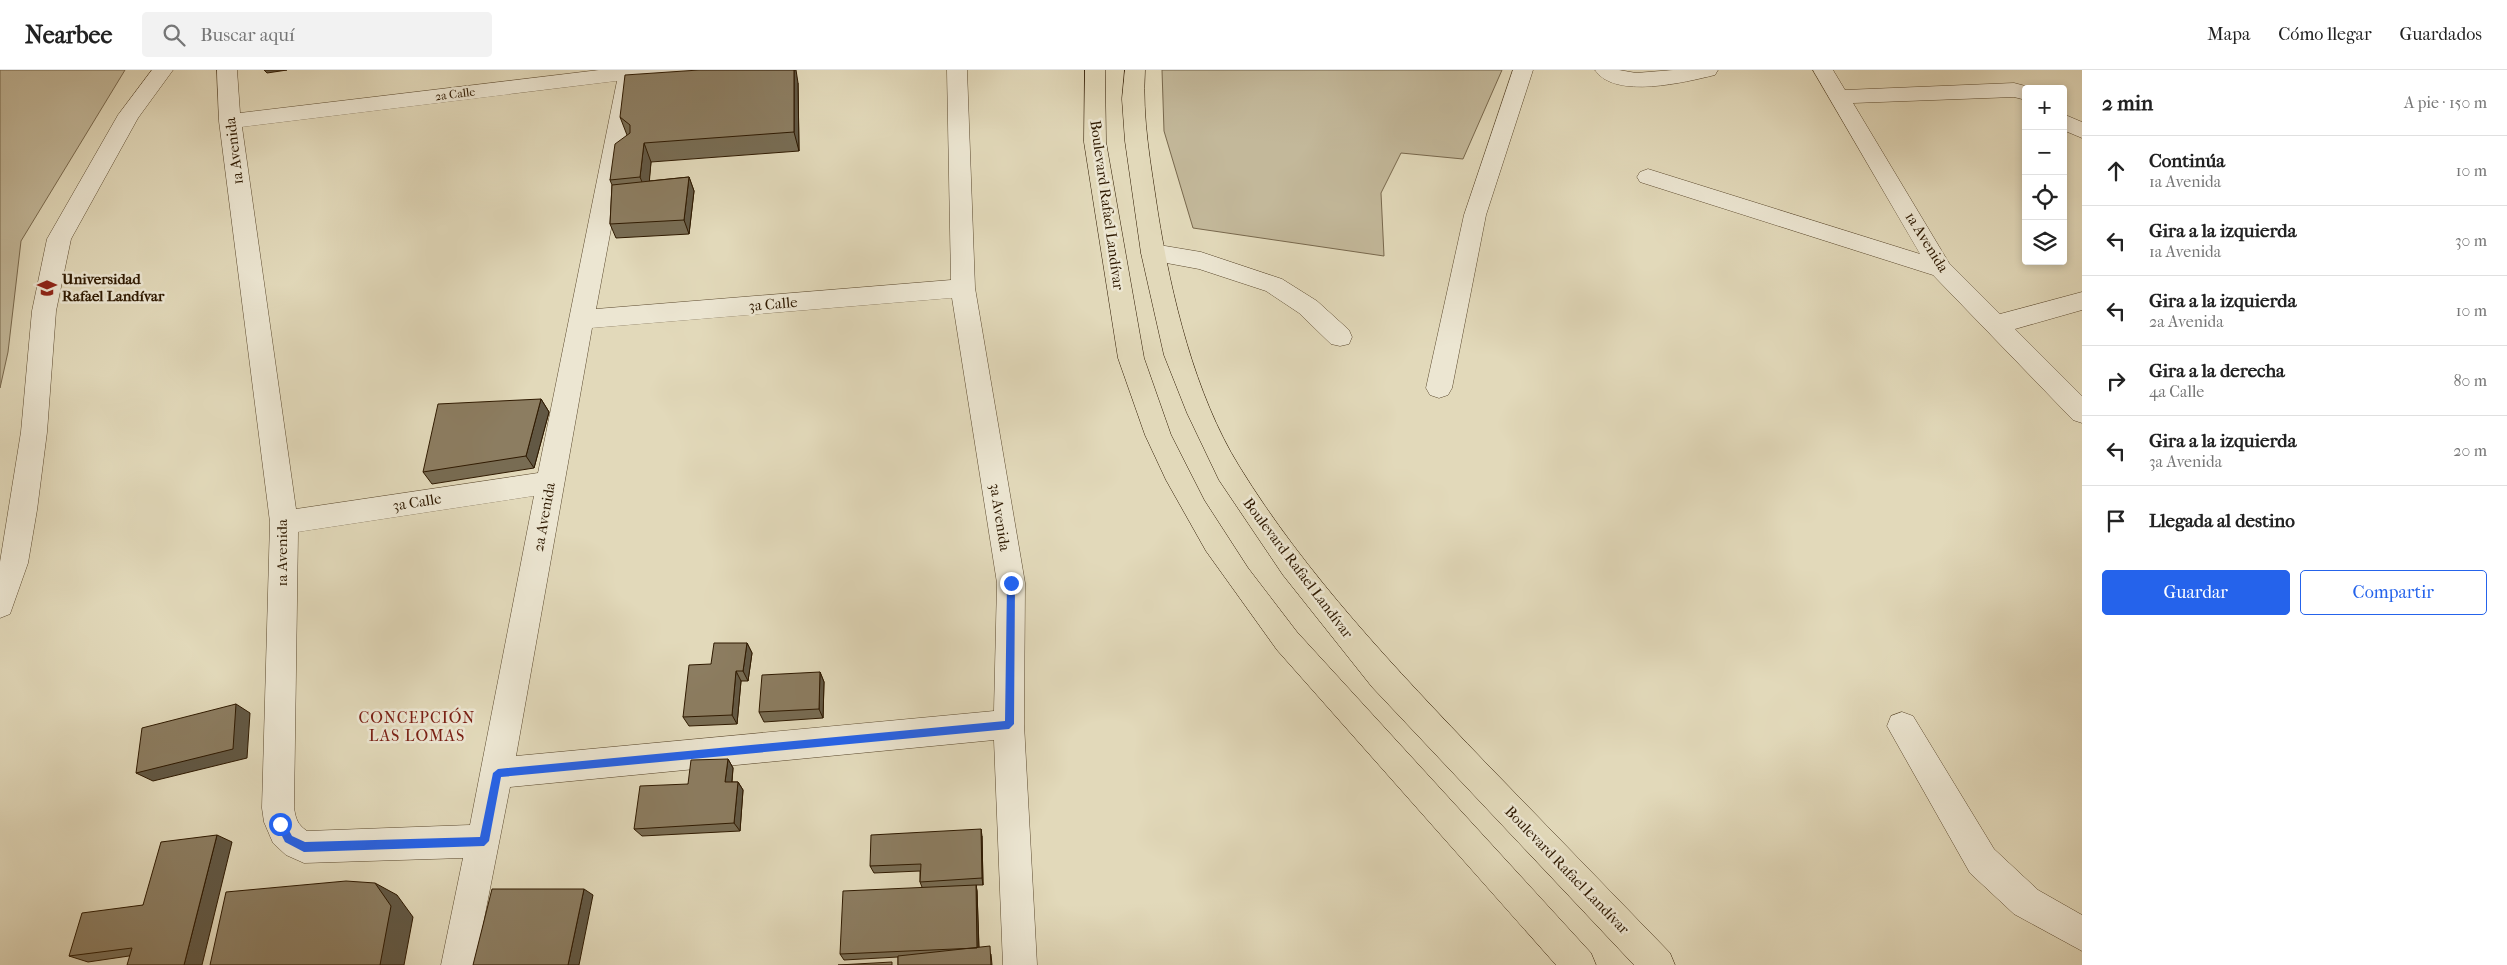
<!DOCTYPE html>
<html lang="es">
<meta charset="utf-8">
<style>
body{margin:0;font-family:"IM FELL French Canon",serif;background:#f2f2f2;color:#222}
.controls{position:absolute;right:15px;top:15px;display:grid;overflow:hidden;border-radius:5px;box-shadow:0 2px 8px #0003}
.controls button{width:45px;height:45px;display:grid;place-items:center;padding:0;border:0;border-bottom:1px solid #e0e0e0;background:#fff;color:#222;font:25px sans-serif}
.stop{position:absolute;width:15px;height:15px;margin:-11px;border:4px solid #2563eb;border-radius:50%;background:#fff}
.stop.end{background:#2563eb;border-color:#fff;box-shadow:0 1px 5px #0008}
.list{margin:0;padding:0;list-style:none}
h2{display:flex;justify-content:space-between;align-items:center;height:65px;margin:0;padding:0 20px;font-size:21px}
h2 small{font-size:16px;font-weight:400;color:#767676}
.list li{display:grid;grid-template-columns:32px 1fr auto;gap:15px;align-items:center;box-sizing:border-box;height:70px;padding:0 20px;border-top:1px solid #e0e0e0}
.list b{display:block;font-size:19px;white-space:nowrap}
.list p{margin:0;font-size:16px;white-space:nowrap;color:#767676}
.list em{font-size:16px;font-style:normal;color:#767676}
.actions{display:flex;gap:10px;padding:15px 20px}
.actions a{flex:1;padding:11px 0;border:1px solid #2563eb;border-radius:5px;text-align:center;font-size:18px;color:#2563eb}
.actions .main{background:#2563eb;color:#fff}
.icon{flex:none;width:28px;height:28px;fill:none;stroke:currentColor;stroke-width:2;stroke-linecap:round;stroke-linejoin:round}
.map{position:relative;flex:none;width:2082px;height:895px;overflow:hidden}
header{display:flex;align-items:center;gap:30px;box-sizing:border-box;height:70px;padding:0 25px;background:#fff;border-bottom:1px solid #e0e0e0}
header strong{font-size:24px}
nav{display:flex;gap:28px;margin-inline-start:auto;font-size:18px}
.search{width:350px;height:45px;background:#f2f2f2;display:flex;align-items:center;gap:12px;box-sizing:border-box;padding:0 18px;border-radius:5px;color:#767676;font-size:19px}
main{display:flex}
aside{flex:1;background:#fff}
.map>svg:first-child{display:block}
.green{fill:#c3b89a;stroke:#78684d}
.lines{fill:none;stroke-linecap:round;stroke-linejoin:round}
.minor-casing{stroke:#5b492e;stroke-width:1}
.major-casing{stroke:#2e1900;stroke-width:1}
.minor{fill:#ece6d2;fill-rule:evenodd}
.major{fill:#e2d9ba;fill-rule:evenodd}
.wall{fill:#786c53;stroke:#2e1900}
.shaded-wall{fill:#625844;stroke:#2e1900}
.building{fill:#8c7d61;stroke:#2e1900}
.route{fill:#2563eb}
.labels{text-anchor:middle;stroke-width:5;stroke-linejoin:round;paint-order:stroke}
.far-street-label{font-size:12px;fill:#2e1900;stroke:#ece6d2}
.street-label{font-size:15px;fill:#2e1900;stroke:#ece6d2}
.poi-label{font-size:15px;font-weight:bold;fill:#2e1900;stroke:#ece6d2;text-anchor:start}
.neighbourhood-label{font-size:16px;letter-spacing:1px;fill:#7a1f14;stroke:#ece6d2}
</style>
<header>
<strong>Nearbee</strong>
<div class="search"><svg class="icon" aria-label="search" viewBox="0 0 24 24"><circle cx="10" cy="10" r="6"/><path d="M15 15l6 6"/></svg>Buscar aquí</div>
<nav><a>Mapa</a><a>Cómo llegar</a><a>Guardados</a></nav>
</header>
<main>
<div class="map">
<svg width="2082" height="895" viewBox="0 0 2082 895">
<rect width="100%" height="100%" fill="#e2d9ba"/>
<filter id="stains"><feTurbulence type="fractalNoise" baseFrequency=".004" numOctaves="4"/><feColorMatrix values="0 0 0 0 .2 0 0 0 0 .09 0 0 0 0 .02 0 0 0 .5 -.17"/></filter>
<radialGradient id="worn" r=".72"><stop offset=".6" stop-color="#630" stop-opacity="0"/><stop offset="1" stop-color="#630" stop-opacity=".3"/></radialGradient>
<path class="green" d="M0,0H125L21,171L8,282L0,318Z
M1162,0H1502L1463,89L1401,83L1381,123L1384,186L1193,158L1164,61Z"/>
<g class="lines">
<defs>
<path id="minor" d="M152,0H173L138,48L71,169L56,241L47,362L37,440L28,493L10,544L0,548V492L21,362L32,241L47,169L118,45Z
M217,0H237L240,43L599,0H691L688,5L639,9L596,239L951,210L947,0H967L975,218L1025,513L1024,654L1037,895H1003L994,670L510,717L475,895H441L463,788L304,793L286,785L273,773L264,752L262,738L270,452L219,51ZM617,11L538,403L296,439L242,57ZM952,228L997,513L994,641L516,686L592,258ZM534,426L470,755L307,761C297,754 296,749 294,738L298,462Z
M1513,0H1533L1486,145L1452,318L1448,325L1439,328L1430,325L1426,318L1464,145Z
M1595,0H1619L1636,3L1673,0H1718L1715,5C1686,12 1614,30 1595,0Z
M1813,0H1833L1845,20L2014,13L2033,18L2026,19V30L2014,27L1853,33L1949,193L2000,244L2082,222V240L2015,259L2082,326V353L2073,350L1933,205L1640,112L1637,107L1640,102L1648,99L1920,184Z
M2063,44L2082,52V68L2063,60Z
M1153,174L1201,182L1282,209L1317,231L1349,260L1352,267L1349,274L1340,276L1331,274L1299,243L1266,221L1199,199L1145,189L1141,183L1145,177Z
M1902,642L1913,646L1994,779L2038,820L2082,845V881L2014,844L1970,803L1887,656L1891,646Z"/>
<path id="major" d="M1085,0H1105L1106,72L1144,288L1171,365L1204,430L1248,498L1297,562L1591,883L1596,895H1556L1277,580L1206,481L1166,410L1145,365L1118,288L1084,72Z
M1125,0H1145C1142,49 1151,95 1158,143C1171,225 1195,325 1239,396C1306,505 1396,599 1484,691C1546,755 1608,819 1670,883L1675,895H1634L1372,617L1283,505L1219,410L1187,343L1164,285L1141,183L1125,71L1122,29Z"/>
</defs>
<use href="#minor" class="minor-casing"/>
<use href="#major" class="major-casing"/>
<use href="#minor" class="minor"/>
<use href="#major" class="major"/>
</g>
<path class="wall" d="M798,13L799,81L651,92L649,111L689,107L694,121L689,164L616,168L610,154L612,115L610,110L627,65L620,47Z
M541,329L549,342L534,398L432,414L423,402Z
M747,573L752,583L748,611H741L737,654L689,656L683,647L711,594Z
M820,602L824,612L823,648L764,652L759,642Z
M728,689L733,698L732,712H738L743,720L740,761L642,766L634,759L688,714Z
M982,766L983,815H976L977,821L979,877L991,884L992,895H898V887L844,890L840,884L922,817L920,812V801L874,803L870,796Z
M232,772L129,886L88,892L69,886L143,835Z"/>
<path class="shaded-wall" d="M264,0H287L267,3Z
M794,0H796L798,13L799,81L794,62Z
M644,73L651,92L648,127L640,107Z
M689,107L694,121L689,164L684,150Z
M541,329L549,342L534,398L526,386Z
M747,573L752,583L748,611L743,601Z
M736,601L741,611L737,654L732,645Z
M820,602L824,612L823,648L819,639Z
M236,634L250,643L247,688L153,711L136,703Z
M728,689L733,698L731,721L725,712Z
M738,712L743,720L740,761L734,753Z
M981,759L982,766L983,815L982,808Z
M217,765L232,772L202,895H184Z
M375,813L397,825L413,847L404,895H380Z
M976,815L977,821L979,883L977,878Z
M584,819L593,825L579,895H568Z"/>
<path class="building" d="M699,0H794V62L644,73L640,107L610,110L615,74L630,63V55L620,47L625,5Z
M689,107L684,150L610,154L612,115Z
M541,329L526,386L423,402L438,334Z
M714,573H747L743,601H736L732,645L683,647L689,595L711,594Z
M820,602L819,639L759,642L762,605Z
M236,634L233,679L136,703L142,658Z
M728,689L725,712H738L734,753L634,759L640,716L688,714L691,690Z
M981,759L982,808L920,812L921,794L870,796L871,765Z
M217,765L184,895H127L132,878L69,886L82,843L143,835L161,772Z
M346,811L375,813L391,836L380,895H210L226,822Z
M976,815L977,878L840,884L843,821Z
M492,819H584L568,895H473Z
M990,876L991,895H898V886Z
M892,892V895H838Z"/>
<path class="route" d="M1011,509L1015,513L1014,654L1009,659L501,707L489,771L484,776L304,782L285,772L276,754L277,751H284L292,766L305,772L480,767L493,703L498,699L1005,651L1007,513Z"/>
<defs>
<symbol id="university-bare" viewBox="-9 -9 18 18"><path d="M0-5L7-2L0 1L-7-2ZM-4 1L0 2.5L4 1V4Q0 6-4 4Z" fill="#8f2418" stroke="#ece6d2" stroke-width="2.5" paint-order="stroke"/></symbol>
</defs>
<g fill-rule="evenodd">
<use href="#university-bare" x="33" y="204" width="28" height="28"/>
</g>
<g class="labels">
<g class="far-street-label">
<text transform="translate(455 24) rotate(-7)" y="4">2a Calle</text>
</g>
<g class="street-label">
<text transform="translate(234 81) rotate(-97)" y="5">1a Avenida</text>
<text transform="translate(1107 135) rotate(82)" y="5">Boulevard Rafael Landívar</text>
<text transform="translate(1927 172) rotate(58)" y="5">1a Avenida</text>
<text transform="translate(773 234) rotate(-5)" y="5">3a Calle</text>
<text transform="translate(417 432) rotate(-9)" y="5">3a Calle</text>
<text transform="translate(544 447) rotate(-80)" y="5">2a Avenida</text>
<text transform="translate(1000 447) rotate(81)" y="5">3a Avenida</text>
<text transform="translate(282 483) rotate(-90)" y="5">1a Avenida</text>
<text transform="translate(1298 498) rotate(53)" y="5">Boulevard Rafael Landívar</text>
<text transform="translate(1567 800) rotate(46)" y="5">Boulevard Rafael Landívar</text>
</g>
<g class="poi-label">
<text x="62" y="214">Universidad<tspan x="62" dy="17">Rafael Landívar</tspan></text>
</g>
<g class="neighbourhood-label">
<text x="417" y="653">CONCEPCIÓN<tspan x="417" dy="18">LAS LOMAS</tspan></text>
</g>
</g>
<rect width="100%" height="100%" filter="url(#stains)"/>
<rect width="100%" height="100%" fill="url(#worn)"/>
</svg>
<div class="controls">
<button>+</button>
<button>−</button>
<button><svg class="icon" aria-label="locate" viewBox="0 0 24 24"><circle cx="12" cy="12" r="6"/><path d="M12 2v4M12 18v4M2 12h4M18 12h4"/></svg></button>
<button><svg class="icon" aria-label="layers" viewBox="0 0 24 24"><path d="M12 4l9 5-9 5-9-5zM3 14l9 5 9-5"/></svg></button>
</div>
<div class="stop" style="left:280px;top:754px"></div>
<div class="stop end" style="left:1011px;top:513px"></div>
</div>
<aside>
<h2>2 min<small>A pie · 150 m</small></h2>
<ul class="list">
<li><svg class="icon" aria-label="ahead" viewBox="0 0 24 24"><path d="M12 20V5M6 11l6-6 6 6"/></svg><div><b>Continúa</b><p>1a Avenida</p></div><em>10 m</em></li>
<li><svg class="icon" aria-label="left" viewBox="0 0 24 24"><path d="M17 20v-9H6M10 6l-5 5 5 5"/></svg><div><b>Gira a la izquierda</b><p>1a Avenida</p></div><em>30 m</em></li>
<li><svg class="icon" aria-label="left" viewBox="0 0 24 24"><path d="M17 20v-9H6M10 6l-5 5 5 5"/></svg><div><b>Gira a la izquierda</b><p>2a Avenida</p></div><em>10 m</em></li>
<li><svg class="icon" aria-label="right" viewBox="0 0 24 24"><path d="M7 20v-9h11M14 6l5 5-5 5"/></svg><div><b>Gira a la derecha</b><p>4a Calle</p></div><em>80 m</em></li>
<li><svg class="icon" aria-label="left" viewBox="0 0 24 24"><path d="M17 20v-9H6M10 6l-5 5 5 5"/></svg><div><b>Gira a la izquierda</b><p>3a Avenida</p></div><em>20 m</em></li>
<li><svg class="icon" aria-label="arrive" viewBox="0 0 24 24"><path d="M6 21V4h12l-3 4 3 4H6"/></svg><div><b>Llegada al destino</b></div></li>
</ul>
<div class="actions"><a class="main">Guardar</a><a>Compartir</a></div>
</aside>
</main>
